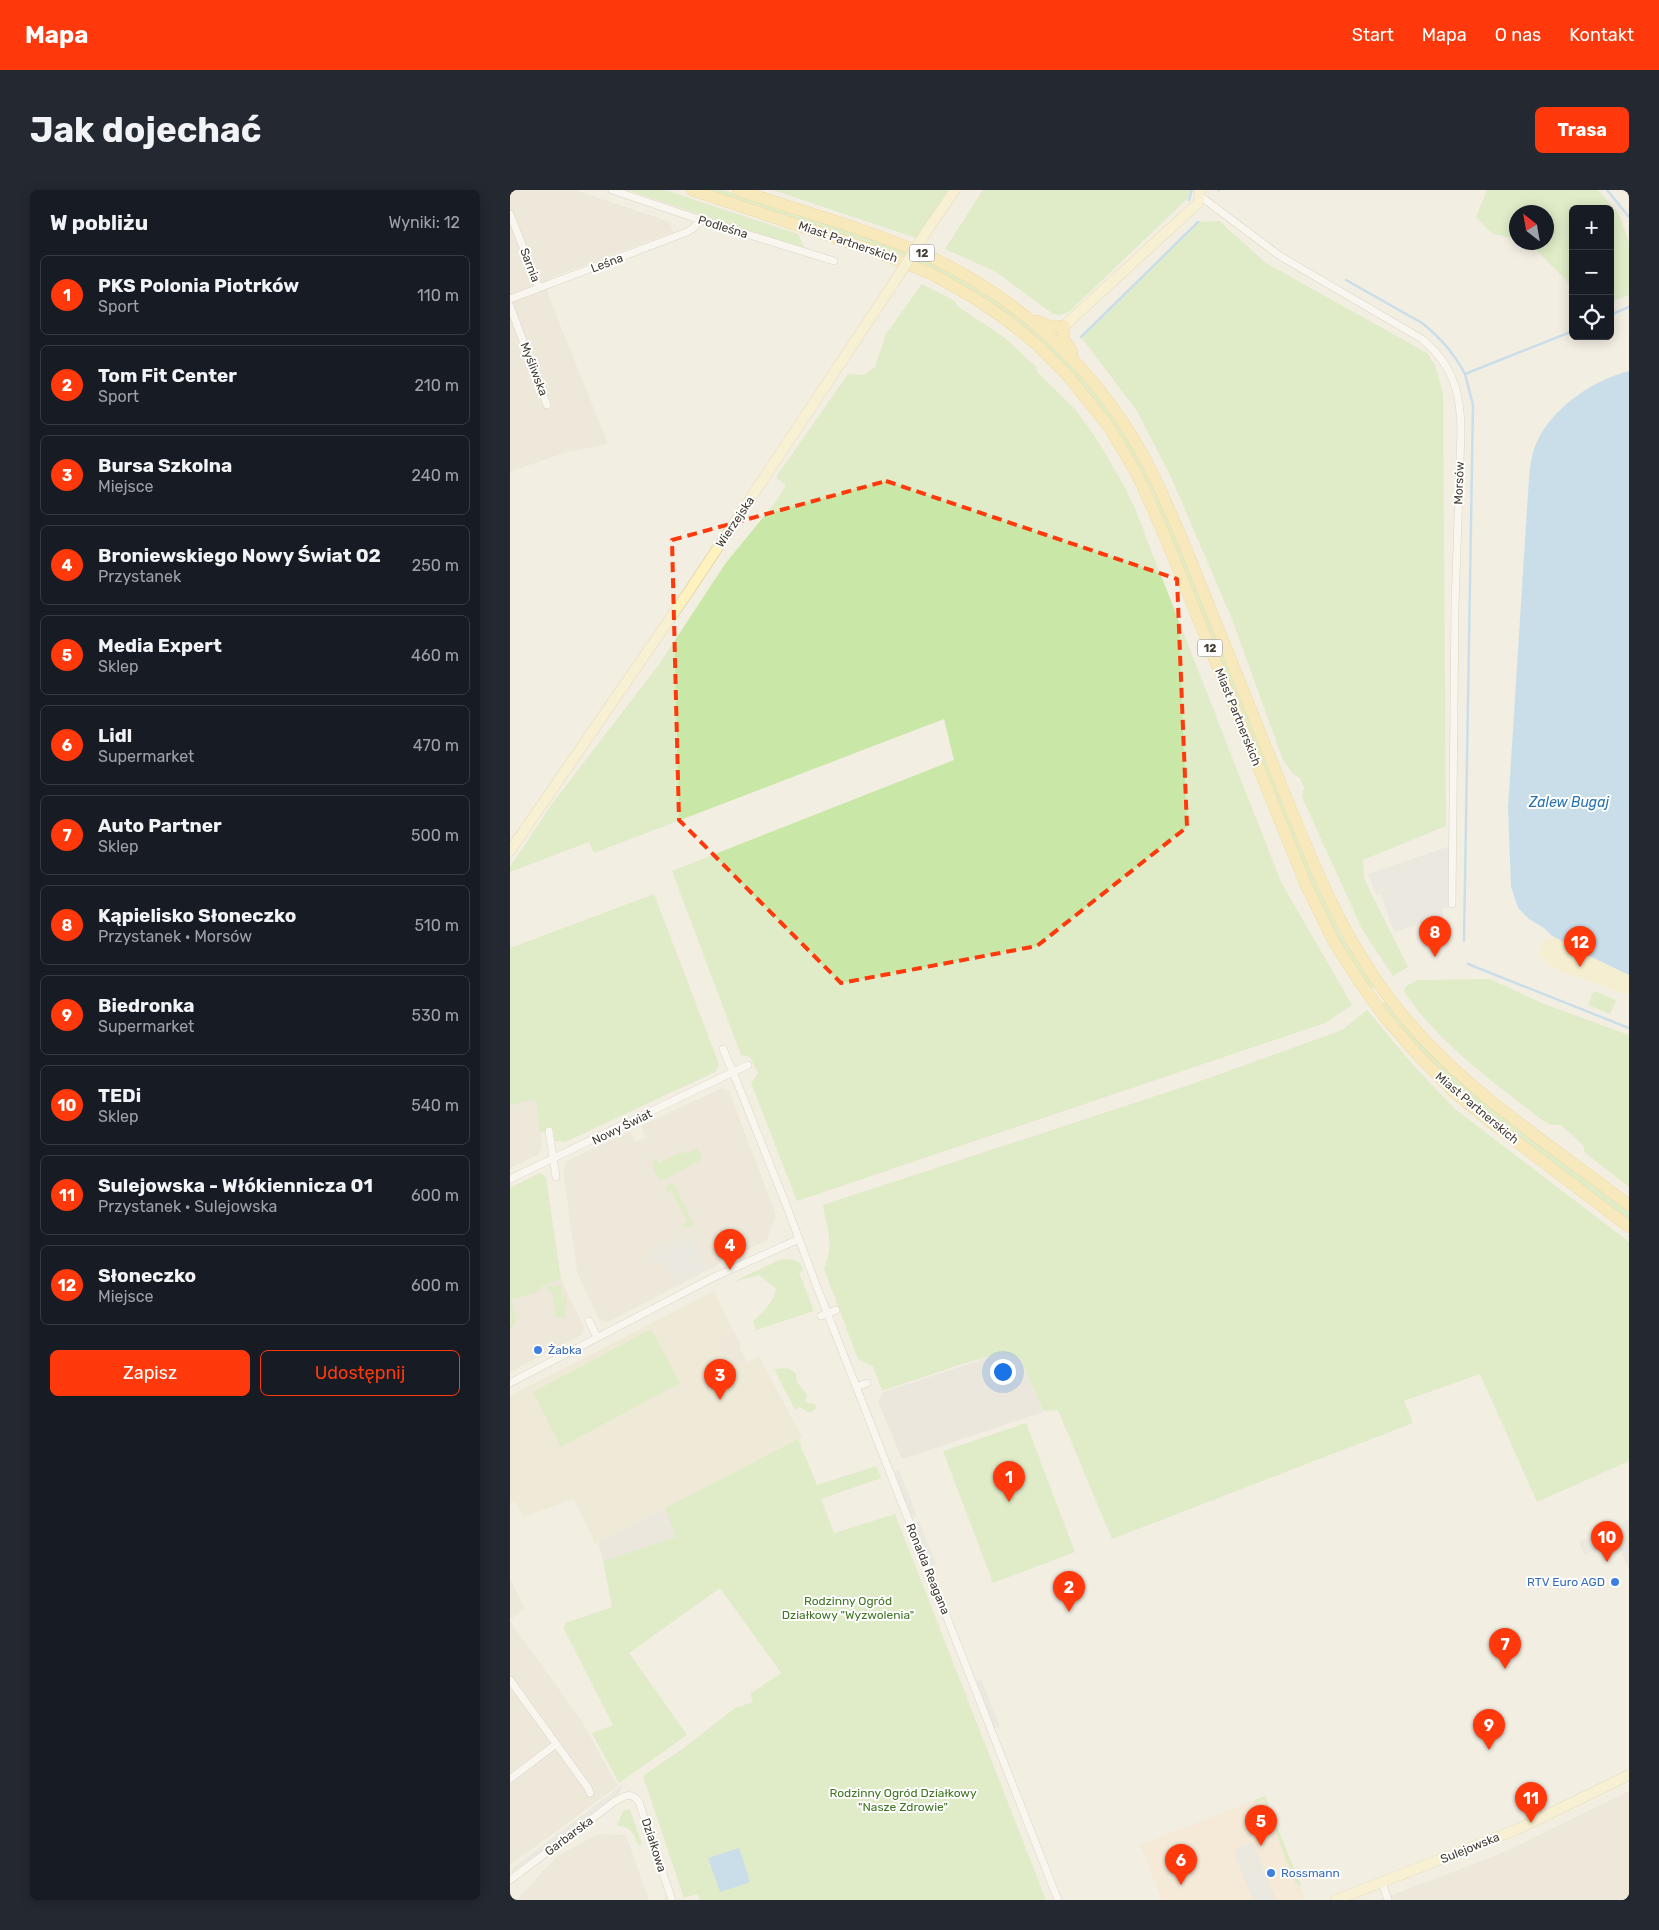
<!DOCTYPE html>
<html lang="pl">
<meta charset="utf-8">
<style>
body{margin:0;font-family:Rubik,sans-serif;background:#242831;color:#f1f3f6}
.controls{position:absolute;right:15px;top:15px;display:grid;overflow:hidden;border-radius:8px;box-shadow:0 2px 12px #0003}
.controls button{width:45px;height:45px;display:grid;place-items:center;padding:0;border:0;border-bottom:1px solid #363941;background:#171b24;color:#f1f3f6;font:25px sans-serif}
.compass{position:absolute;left:999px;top:15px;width:45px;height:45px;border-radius:50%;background:#171b24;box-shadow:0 2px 12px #0003;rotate:329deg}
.you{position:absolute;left:492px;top:1181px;width:18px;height:18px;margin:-12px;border:4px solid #fff;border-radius:50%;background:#1a73e8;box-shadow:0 0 0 8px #1a73e833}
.badge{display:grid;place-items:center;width:32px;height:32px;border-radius:50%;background:#ff390c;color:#fff;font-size:16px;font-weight:700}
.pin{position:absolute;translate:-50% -41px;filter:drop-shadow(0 1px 2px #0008)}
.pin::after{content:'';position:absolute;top:26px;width:18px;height:15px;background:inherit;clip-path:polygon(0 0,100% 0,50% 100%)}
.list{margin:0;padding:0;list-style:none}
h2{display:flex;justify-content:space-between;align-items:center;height:65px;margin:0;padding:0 20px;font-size:21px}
h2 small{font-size:16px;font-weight:400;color:#9ea1a6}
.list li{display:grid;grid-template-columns:32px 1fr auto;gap:15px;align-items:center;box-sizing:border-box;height:80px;margin:0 10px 10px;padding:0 10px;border:1px solid #363941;border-radius:8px}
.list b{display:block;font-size:19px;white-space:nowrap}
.list p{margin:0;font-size:16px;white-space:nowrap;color:#9ea1a6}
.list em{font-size:16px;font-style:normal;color:#9ea1a6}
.actions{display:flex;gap:10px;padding:15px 20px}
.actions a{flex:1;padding:11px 0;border:1px solid #ff390c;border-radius:8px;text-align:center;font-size:18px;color:#ff390c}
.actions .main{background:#ff390c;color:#fff}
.icon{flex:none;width:28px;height:28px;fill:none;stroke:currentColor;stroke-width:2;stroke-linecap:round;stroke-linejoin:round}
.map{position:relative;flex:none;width:1119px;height:1710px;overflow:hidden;border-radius:8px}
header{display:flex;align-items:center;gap:30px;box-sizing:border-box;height:70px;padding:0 25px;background:#ff390c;color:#fff}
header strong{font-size:24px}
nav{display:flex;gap:28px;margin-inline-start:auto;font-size:18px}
.intro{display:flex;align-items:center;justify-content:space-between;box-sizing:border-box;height:120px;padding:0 30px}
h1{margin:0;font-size:35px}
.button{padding:12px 22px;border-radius:8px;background:#ff390c;color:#fff;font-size:18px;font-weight:700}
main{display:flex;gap:30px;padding:0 30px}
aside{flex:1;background:#171b24;border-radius:8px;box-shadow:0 2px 12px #0003}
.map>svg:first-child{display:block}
.residential{fill:#e6e0d0}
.commercial{fill:#f6e5cb}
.industrial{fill:#e3ded7}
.education{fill:#ece4cb}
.green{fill:#c9e8a8}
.sand{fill:#f9eeba}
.parking{fill:#e2dfdb}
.water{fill:#9acbf2}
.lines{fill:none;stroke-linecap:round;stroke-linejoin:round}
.stream{stroke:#9acbf2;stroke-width:2.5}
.street-casing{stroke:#c0b8a7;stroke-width:8}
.secondary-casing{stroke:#d3c48f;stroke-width:11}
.primary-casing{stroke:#e8c25a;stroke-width:12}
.street{stroke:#fff;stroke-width:7}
.secondary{stroke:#fff2bf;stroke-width:10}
.primary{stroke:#ffe38e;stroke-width:11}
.secondary-bridge-casing{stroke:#d3c48f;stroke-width:11;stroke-linecap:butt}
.secondary-bridge{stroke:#fff2bf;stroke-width:10}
.marked{fill:none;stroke:#ff390c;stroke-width:4;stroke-dasharray:10 6;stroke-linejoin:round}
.shop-dot{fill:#3f7fe0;stroke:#fff;stroke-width:2}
.labels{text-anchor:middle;stroke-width:4;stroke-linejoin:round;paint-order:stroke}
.shield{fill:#fff;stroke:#7b7770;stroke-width:1}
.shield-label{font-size:11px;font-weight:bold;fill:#433d32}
.street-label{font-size:12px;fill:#433d32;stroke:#fff}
.shop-label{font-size:12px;fill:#366cbe;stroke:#fff;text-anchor:start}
.park-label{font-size:12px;fill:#407624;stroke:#fff}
.water-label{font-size:14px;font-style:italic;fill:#2973b2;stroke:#fff}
</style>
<header>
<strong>Mapa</strong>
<nav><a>Start</a><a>Mapa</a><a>O nas</a><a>Kontakt</a></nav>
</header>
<div class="intro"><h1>Jak dojechać</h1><a class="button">Trasa</a></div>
<main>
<aside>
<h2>W pobliżu<small>Wyniki: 12</small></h2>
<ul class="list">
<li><span class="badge">1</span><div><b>PKS Polonia Piotrków</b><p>Sport</p></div><em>110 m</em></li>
<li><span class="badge">2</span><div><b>Tom Fit Center</b><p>Sport</p></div><em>210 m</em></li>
<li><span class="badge">3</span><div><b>Bursa Szkolna</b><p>Miejsce</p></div><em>240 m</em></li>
<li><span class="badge">4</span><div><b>Broniewskiego Nowy Świat 02</b><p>Przystanek</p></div><em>250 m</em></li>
<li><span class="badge">5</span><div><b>Media Expert</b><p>Sklep</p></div><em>460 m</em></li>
<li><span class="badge">6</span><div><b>Lidl</b><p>Supermarket</p></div><em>470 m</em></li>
<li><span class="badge">7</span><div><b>Auto Partner</b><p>Sklep</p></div><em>500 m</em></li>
<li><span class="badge">8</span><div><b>Kąpielisko Słoneczko</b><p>Przystanek · Morsów</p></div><em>510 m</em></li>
<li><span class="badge">9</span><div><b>Biedronka</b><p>Supermarket</p></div><em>530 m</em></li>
<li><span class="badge">10</span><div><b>TEDi</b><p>Sklep</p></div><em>540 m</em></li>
<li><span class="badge">11</span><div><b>Sulejowska - Włókiennicza 01</b><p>Przystanek · Sulejowska</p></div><em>600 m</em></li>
<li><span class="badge">12</span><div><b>Słoneczko</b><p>Miejsce</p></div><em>600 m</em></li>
</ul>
<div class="actions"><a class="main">Zapisz</a><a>Udostępnij</a></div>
</aside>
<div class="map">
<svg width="1119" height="1710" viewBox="0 0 1119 1710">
<rect width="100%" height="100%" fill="#f2eee2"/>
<path class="residential" d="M0,0H65L160,32L163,42L38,89L37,102L98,254L53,263L0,282Z
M212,898L219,901L266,1025L257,1050L222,1068L219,1066L210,1070L211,1073L98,1132L89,1130L67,1082L53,979L57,971L120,941L125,952L136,948L131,936Z
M26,907L32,957L28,965L0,978V916Z
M51,1089L74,1137L71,1145L0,1182V1107Z
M224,1141L231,1153L230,1158L237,1172L220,1180L205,1151Z
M0,1389L15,1418L0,1430Z
M0,1431L71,1530L108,1596L0,1675Z
M1119,1601V1710H869L992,1663Z
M88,1644L116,1645L139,1710H7L46,1667Z"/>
<path class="commercial" d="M755,1606L795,1707L786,1710H652L630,1655Z"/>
<path class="industrial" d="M495,1162L511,1169L533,1222L392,1269L368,1212L373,1202Z
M155,1318L167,1347L93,1371L88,1352Z"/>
<path class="education" d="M204,1101L224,1141L205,1151L220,1180L249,1166L292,1247L85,1354L64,1309L13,1327L6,1312L0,1314V1206Z"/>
<path class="green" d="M117,0H155L288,44L296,61Z
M198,0H214C284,23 358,42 424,74C491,106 563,165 604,227C625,259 642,293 658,327L801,682L829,742L864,797L861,799L829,750L799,690L641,299C618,256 592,217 560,180L415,75L380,60Z
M263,0H438L406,48Z
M473,0H682V1L678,8L560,121L551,125L543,124L486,82L435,59Z
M977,0H1088L1109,24L1119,53V105L1100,112V19H1063V97L1019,53L1036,52V22H1006V49L983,44L966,27Z
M709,31L756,73L917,163L925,175L933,203L936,636L853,670L854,688L857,695L898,777L883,786L853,741L792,607L794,598L790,588L783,584L773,570L722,429L661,287L627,221L571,147L688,32Z
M412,94L445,111L447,116L494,147L526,177L528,183L565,219L586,248L616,299L625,319L771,692L842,815L815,833L287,1011L241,893L248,883L240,867L231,865L162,681L444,570L434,529L84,663L79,652L0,682V677L42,614L150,473L215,374L264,314L276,296L266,287L338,184L354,185L365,177L376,144Z
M144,704L209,874L205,882L55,952L45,951L44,940L30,943L26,908L0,916V758Z
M980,789L1034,814L1119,845V997L1074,962V956L1051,935H1040L1032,930C984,892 928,854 894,801L896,796L908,790Z
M1084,801L1106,810L1100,824L1078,815Z
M875,811L1041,961L1119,1022V1031L1011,949L936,888L890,837L872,814Z
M857,820L903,875L945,919L1119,1052V1271L1027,1312L970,1184L894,1211L903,1233L602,1349L548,1220L533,1221L511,1169L495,1162L452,1174L372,1201L363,1176L348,1169L314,1079C325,1050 317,1043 313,1015L682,894L832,840Z
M187,958L192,967L191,970L153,990H149L142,975L144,969L146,968L149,973L173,961L175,964Z
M30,983L36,988L51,1089L30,1097V1101L1,1110C4,1121 10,1131 0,1140V1133L2,1132L0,1126V998Z
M161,993L164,994L183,1033V1035L177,1037L172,1034L177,1031L161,1000L156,1003V997Z
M282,1069L289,1072L294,1081L289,1082L304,1121L246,1140L243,1131C254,1122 263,1112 266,1099L249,1085L223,1092L269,1070Z
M51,1095L52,1107H56L57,1117L55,1118L56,1127L46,1128L42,1101H38V1096Z
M141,1139L170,1193L51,1257L23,1202Z
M278,1178L286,1183L287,1192L297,1205L295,1212L305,1214L306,1218L300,1223L289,1217L285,1220L264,1179Z
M516,1233L565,1362L483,1393L433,1261Z
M288,1249L307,1295L366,1276L371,1288L311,1309L324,1343L385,1324L536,1710H190L187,1704L174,1708L133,1586L175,1557L225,1518L243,1512L240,1504L271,1483L210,1398L119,1463L177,1545L109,1593L82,1543L103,1535L53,1437L56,1435L55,1433L102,1417L93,1371L166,1347L155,1318Z
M755,1606L791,1696L789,1697L783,1689L754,1610L745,1613V1610Z
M120,1619L132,1654L128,1655C124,1644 120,1635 107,1636L113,1621Z"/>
<path class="sand" d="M1045,748L1090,772L1119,785V805L1042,778L1035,769L1029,767L1033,751Z"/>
<path class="parking" d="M943,655L942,716L932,719L934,726L884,742L871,704L866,705L858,684Z
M182,1046L197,1079L166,1095L154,1070L144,1073L139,1062Z
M389,1280L407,1326L402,1328L384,1282Z
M1119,1329V1380L1108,1355L1113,1353L1111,1351L1106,1350L1074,1365L1069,1352Z
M409,1331L426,1374L421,1376L404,1333Z
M471,1489L490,1536L484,1538L466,1491Z
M112,1595L111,1602L2,1683L3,1678Z
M743,1652L766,1710H743L725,1666L727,1664L725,1659Z"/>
<path class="water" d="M1119,181V785L1073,763L1041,745L1034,738L1019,729L1008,718L1001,697L998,618L1017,318C1019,299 1018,275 1025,256C1040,219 1081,191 1119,181Z
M229,1658L240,1691L238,1693L210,1702L198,1668Z"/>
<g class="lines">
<path class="stream" d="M708,0H709
M1097,0L1119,27
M679,10L682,0
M836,90L912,133C931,148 944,163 955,184
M1100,125L1119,117
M571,147L688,32
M954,751L963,215L955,184L1063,141
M958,774L1119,838"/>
<defs>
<path id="street" d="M102,0L188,29L324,71
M690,6L770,66L912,149C943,175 951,203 951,242L945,415L942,714
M0,24L29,98
M0,109L177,42L185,37L188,29
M0,116L37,215
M213,859L223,882L238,875
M39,941L46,987
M0,989L223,882L277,1017L307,1097L548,1710
M311,1126L326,1120
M79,1131L87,1147
M0,1193L202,1088L289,1049
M346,1197L357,1193
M0,1490L78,1598L80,1603
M0,1589L46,1554
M0,1690L104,1612C113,1606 122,1601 129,1612L162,1710
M872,1692L878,1710"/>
<path id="secondary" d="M418,39L445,0
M554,136L687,14L689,11L690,0
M0,661L179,401L383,94
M826,1710L1008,1639L1119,1585"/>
<path id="primary" d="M182,0L362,60L422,84L466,109L498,131L526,154L558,186L599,237L628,286L656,349L796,695L824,752L849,791L874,826L907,864L944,902L986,936L1119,1037
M228,0C290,21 354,38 414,64C498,102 571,165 620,243C640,275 655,310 670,344C701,420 731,496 762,572C798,662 832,754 896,829C958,903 1043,957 1119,1015
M527,131L541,137L554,136L553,148L562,162"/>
</defs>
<use href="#street" class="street-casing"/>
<use href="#secondary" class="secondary-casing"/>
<use href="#primary" class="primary-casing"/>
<use href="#street" class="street"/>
<use href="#secondary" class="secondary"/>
<use href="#primary" class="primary"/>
<defs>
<path id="secondary-bridge" d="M383,94L418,39"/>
</defs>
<use href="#secondary-bridge" class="secondary-bridge-casing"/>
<use href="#secondary-bridge" class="secondary-bridge"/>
</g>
<path d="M0 0H1119V1710H0ZM376,291L667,389L677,637L527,756L331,793L169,630L162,350Z" fill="#f2eee2" fill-opacity=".55" fill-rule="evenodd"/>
<path class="marked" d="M376,291L667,389L677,637L527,756L331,793L169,630L162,350Z"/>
<g class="shop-dot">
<circle cx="28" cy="1160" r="5"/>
<circle cx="1105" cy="1392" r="5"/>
<circle cx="761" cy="1683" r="5"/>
</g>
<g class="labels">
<g class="shield">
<rect x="399.5" y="54.5" width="25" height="17" rx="4"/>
<rect x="687.5" y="449.5" width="25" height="17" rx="4"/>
</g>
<g class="shield-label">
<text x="412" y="67">12</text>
<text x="700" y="462">12</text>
</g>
<g class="street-label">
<text transform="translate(213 37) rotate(17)" y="4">Podleśna</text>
<text transform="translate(338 52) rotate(19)" y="4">Miast Partnerskich</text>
<text transform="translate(97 73) rotate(-21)" y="4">Leśna</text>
<text transform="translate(20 75) rotate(69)" y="4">Sarnia</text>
<text transform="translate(24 179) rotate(69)" y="4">Myśliwska</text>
<text transform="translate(949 293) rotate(-88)" y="4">Morsów</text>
<text transform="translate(225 332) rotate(-56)" y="4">Wierzejska</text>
<text transform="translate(728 527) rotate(68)" y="4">Miast Partnerskich</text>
<text transform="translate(967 918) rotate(40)" y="4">Miast Partnerskich</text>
<text transform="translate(112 937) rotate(-26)" y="4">Nowy Świat</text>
<text transform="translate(418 1379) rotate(68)" y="4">Ronalda Reagana</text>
<text transform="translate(59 1646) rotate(-37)" y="4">Garbarska</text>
<text transform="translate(144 1655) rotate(72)" y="4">Działkowa</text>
<text transform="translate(960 1658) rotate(-22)" y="4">Sulejowska</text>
</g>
<g class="shop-label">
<text x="38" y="1164">Żabka</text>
<text x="1095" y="1396" text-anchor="end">RTV Euro AGD</text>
<text x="771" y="1687">Rossmann</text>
</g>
<g class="park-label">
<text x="338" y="1415">Rodzinny Ogród<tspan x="338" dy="14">Działkowy "Wyzwolenia"</tspan></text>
<text x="393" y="1607">Rodzinny Ogród Działkowy<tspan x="393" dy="14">"Nasze Zdrowie"</tspan></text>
</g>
<g class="water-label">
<text x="1059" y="617">Zalew Bugaj</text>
</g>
</g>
</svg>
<div class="controls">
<button>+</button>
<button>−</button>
<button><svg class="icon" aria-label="locate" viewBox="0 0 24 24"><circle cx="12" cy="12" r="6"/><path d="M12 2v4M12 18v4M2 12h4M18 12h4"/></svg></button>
</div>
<svg class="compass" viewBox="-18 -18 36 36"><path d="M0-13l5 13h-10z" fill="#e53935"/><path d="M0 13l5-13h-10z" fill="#9ea1a6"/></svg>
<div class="you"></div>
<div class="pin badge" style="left:499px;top:1312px">1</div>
<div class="pin badge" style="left:559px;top:1422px">2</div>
<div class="pin badge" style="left:210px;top:1210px">3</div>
<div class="pin badge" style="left:220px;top:1080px">4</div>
<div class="pin badge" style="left:751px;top:1656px">5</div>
<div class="pin badge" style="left:671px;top:1695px">6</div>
<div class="pin badge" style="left:995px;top:1479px">7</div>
<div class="pin badge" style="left:925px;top:767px">8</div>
<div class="pin badge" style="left:979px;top:1560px">9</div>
<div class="pin badge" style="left:1097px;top:1372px">10</div>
<div class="pin badge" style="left:1021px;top:1633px">11</div>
<div class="pin badge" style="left:1070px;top:777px">12</div>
</div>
</main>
